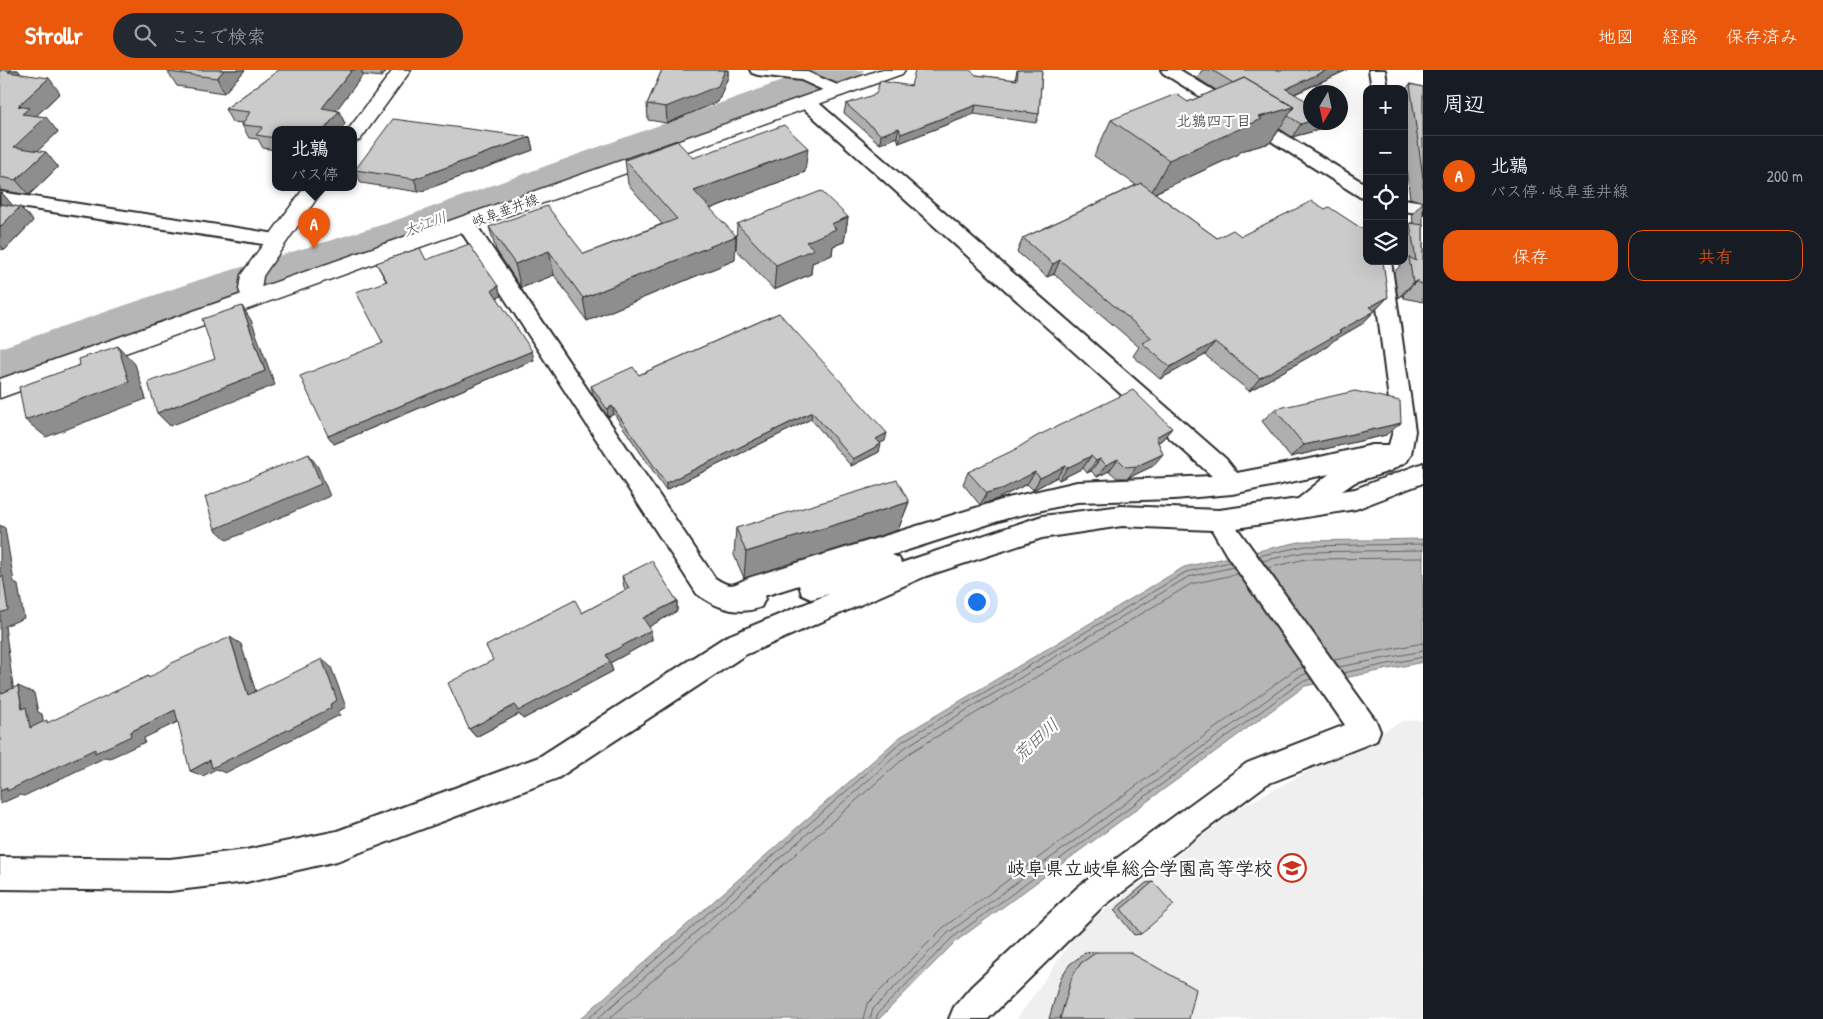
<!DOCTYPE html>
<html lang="ja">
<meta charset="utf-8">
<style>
body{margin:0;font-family:"Patrick Hand","Klee One",sans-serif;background:#242831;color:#f1f3f6}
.controls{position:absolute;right:15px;top:15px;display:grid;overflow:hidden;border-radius:10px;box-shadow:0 5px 20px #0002}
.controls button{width:45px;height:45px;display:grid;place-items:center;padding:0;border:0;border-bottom:1px solid #363941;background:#171b24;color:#f1f3f6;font:25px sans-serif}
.compass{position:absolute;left:1303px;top:15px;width:45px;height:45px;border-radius:50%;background:#171b24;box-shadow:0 5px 20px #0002;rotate:189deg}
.you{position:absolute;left:976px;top:531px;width:18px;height:18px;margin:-12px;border:4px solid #fff;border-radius:50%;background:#1a73e8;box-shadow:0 0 0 8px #1a73e833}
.badge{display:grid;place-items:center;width:32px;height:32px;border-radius:50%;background:#ea580c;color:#fff;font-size:16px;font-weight:700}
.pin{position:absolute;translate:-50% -41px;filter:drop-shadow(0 1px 2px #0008)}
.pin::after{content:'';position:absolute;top:26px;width:18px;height:15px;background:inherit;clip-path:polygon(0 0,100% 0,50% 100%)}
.popup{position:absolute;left:272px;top:56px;width:85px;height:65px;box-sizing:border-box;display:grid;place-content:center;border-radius:10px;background:#171b24;filter:drop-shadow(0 1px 4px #0005);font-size:16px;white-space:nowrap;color:#9ea1a6}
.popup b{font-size:19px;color:#f1f3f6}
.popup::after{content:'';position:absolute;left:50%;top:100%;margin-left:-10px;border:10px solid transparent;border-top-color:#171b24}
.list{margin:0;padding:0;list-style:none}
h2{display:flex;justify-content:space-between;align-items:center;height:65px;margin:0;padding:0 20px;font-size:21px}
h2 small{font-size:16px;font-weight:400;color:#9ea1a6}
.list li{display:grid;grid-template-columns:32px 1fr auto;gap:15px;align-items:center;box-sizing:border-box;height:80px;padding:0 20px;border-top:1px solid #363941}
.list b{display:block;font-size:19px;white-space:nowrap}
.list p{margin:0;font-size:16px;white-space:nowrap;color:#9ea1a6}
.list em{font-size:16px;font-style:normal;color:#9ea1a6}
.actions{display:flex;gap:10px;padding:15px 20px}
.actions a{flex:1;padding:11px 0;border:1px solid #ea580c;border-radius:15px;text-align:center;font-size:18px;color:#ea580c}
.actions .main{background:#ea580c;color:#fff}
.icon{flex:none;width:28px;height:28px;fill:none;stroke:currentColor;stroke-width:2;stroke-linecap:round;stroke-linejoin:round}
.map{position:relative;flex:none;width:1423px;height:949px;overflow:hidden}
header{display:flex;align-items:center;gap:30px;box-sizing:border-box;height:70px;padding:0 25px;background:#ea580c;color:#fff}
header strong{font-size:24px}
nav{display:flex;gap:28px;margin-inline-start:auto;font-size:18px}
.search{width:350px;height:45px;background:#242831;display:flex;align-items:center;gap:12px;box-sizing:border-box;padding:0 18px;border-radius:28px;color:#9ea1a6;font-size:19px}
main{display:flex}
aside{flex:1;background:#171b24}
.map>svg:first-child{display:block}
.built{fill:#efefef}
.water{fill:#b6b6b6;stroke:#7e7e7e}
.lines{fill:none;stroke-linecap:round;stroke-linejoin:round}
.shore{stroke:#636363;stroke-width:1}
.river{fill:#b6b6b6;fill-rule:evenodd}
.minor-casing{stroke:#2b2b2b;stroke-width:4}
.secondary-casing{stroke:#2b2b2b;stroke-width:3}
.primary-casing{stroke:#2b2b2b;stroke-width:3}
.minor{fill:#fff;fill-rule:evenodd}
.secondary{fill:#fff;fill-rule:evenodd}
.primary{fill:#fff;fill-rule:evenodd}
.wall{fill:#afafaf;stroke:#2b2b2b}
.shaded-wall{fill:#8e8e8e;stroke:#2b2b2b}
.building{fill:#cbcbcb;stroke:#2b2b2b}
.labels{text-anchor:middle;stroke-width:4.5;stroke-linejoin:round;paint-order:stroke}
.far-street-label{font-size:14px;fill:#2b2b2b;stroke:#fff}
.far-neighbourhood-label{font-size:15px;fill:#2b2b2b;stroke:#fff}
.far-water-label{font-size:15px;font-style:italic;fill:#5c5c5c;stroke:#fff}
.water-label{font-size:18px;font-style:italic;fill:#5c5c5c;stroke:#fff}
.near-poi-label{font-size:19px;font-weight:bold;fill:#2b2b2b;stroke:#fff;text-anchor:end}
</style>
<header>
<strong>Strollr</strong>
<div class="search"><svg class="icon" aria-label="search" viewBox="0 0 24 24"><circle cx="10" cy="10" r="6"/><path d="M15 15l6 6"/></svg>ここで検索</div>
<nav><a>地図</a><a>経路</a><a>保存済み</a></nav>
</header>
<main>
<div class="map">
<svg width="1423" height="949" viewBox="0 0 1423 949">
<rect width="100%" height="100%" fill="#fff"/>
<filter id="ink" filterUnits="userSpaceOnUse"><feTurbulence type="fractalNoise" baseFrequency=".02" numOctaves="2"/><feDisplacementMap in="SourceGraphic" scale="10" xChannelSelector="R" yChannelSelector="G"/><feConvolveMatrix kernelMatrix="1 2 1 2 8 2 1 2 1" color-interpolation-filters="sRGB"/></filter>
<g filter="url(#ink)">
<path class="built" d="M1423,650V949H1017L1080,859L1241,737L1403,651Z"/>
<path class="water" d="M1423,469V592L1305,616L955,872L879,949H580L900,667L1184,497L1304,471Z"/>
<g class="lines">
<path class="shore" d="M1258,486L1305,476L1423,474
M1262,491L1305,482L1423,480
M1267,498L1306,489L1423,488
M1334,590L1423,573
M1339,597L1423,581
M1343,603L1423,587
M588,949L903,671L1186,502L1230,492
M597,949L907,676L1188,507L1234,497
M609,949L911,682L1191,514L1238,504
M863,949L867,934L944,857L1293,601L1303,597
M870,949L873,939L948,863L1298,607L1308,603
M876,949L878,943L952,868L1301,612L1311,609"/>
<path class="river" d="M812,0H864L859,8L418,173L231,232L0,315V278L199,210L388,153Z"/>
<defs>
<path id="minor" d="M750,0L805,1L842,17L844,21L842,25L836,26L801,10L758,5L752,3Z
M1161,0H1180L1367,115V129L1360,127L1163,3Z
M1369,0H1385L1388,19H1372Z
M807,27L813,28L1226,389L1237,403L1320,387L1372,375H1389L1393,361L1371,191H1391L1415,361L1411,384L1407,391L1390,401L1355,412L1342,421L1355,419L1423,393V413L1356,439L1237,458L1376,651L1380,661L1376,671L1267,714L1101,838L988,949H949L954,937L971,917L1079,816L1247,693L1345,655L1226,484L1212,460L1122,456L1042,468L926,506L745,585L558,708L337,791L246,812L170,821L0,819V787L170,789L246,780L337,761L539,687L725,567L829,524L811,529L802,525L799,515L764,526L765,529L761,537C738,546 716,538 697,524L459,158L456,154L459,150L466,148L473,150L715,508C733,520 733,514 751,507L1008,428L1077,412L1212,406L801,36L799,32L801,28ZM1329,404L1298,429L1219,440L1122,436L1042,446L901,493L899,488L892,485L1008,448L1077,432L1174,429L1232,424Z
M0,122L276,164L283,165L286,170L283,175L276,176L0,134Z
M1404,129L1423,132V144L1404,141Z"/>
<path id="secondary" d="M393,0H411L360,70L353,72V60H348Z
M304,118H324L263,206L261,219L263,228L260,234L252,236L244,234L239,219L241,205Z"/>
<path id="primary" d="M879,0H905L902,4L0,328V309Z"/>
</defs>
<use href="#minor" class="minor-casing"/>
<use href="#secondary" class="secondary-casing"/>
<use href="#primary" class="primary-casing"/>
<use href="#minor" class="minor"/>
<use href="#secondary" class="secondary"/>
<use href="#primary" class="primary"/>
</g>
<path class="wall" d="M0,0H18L21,4L60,23L36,46L58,62L38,80L58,97L29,125L0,120Z
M170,0H245L224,23L177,16L168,2Z
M279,0H387L382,7L363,5L336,40L339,41L345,54L275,60V80L263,78L258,69L249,68L242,55L243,53L232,52L225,39Z
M662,0H728V7L718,32L667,53L648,50L647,34Z
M1017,0H1042L1039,44L1036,53L974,44L899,73L897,67L880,74L844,43L846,34L911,16L976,5L1015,10Z
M1202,0H1347L1295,24L1310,52H1326L1322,59L1292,67L1280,59L1270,73L1241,81L1239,84L1155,123L1217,168L1241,166L1388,227L1362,254L1333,270L1328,276L1249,321L1205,285L1160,309L1133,286L1139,277L1054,204L1047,207L1017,182L1023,168L1136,115L1094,86L1111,50L1188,32L1216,20L1197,8Z
M1410,14L1423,17V132L1410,128L1404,82V22Z
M530,67L533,80L419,122L361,113L355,100Z
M693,88L805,102L710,139L735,190L587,251L554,205L521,218L496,180L489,157L584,184L662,154L628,114L625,90Z
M0,123H2L13,136L20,137L33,151L5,180L0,179Z
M1423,132V232L1404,228L1403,225L1398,228L1394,202L1400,196L1399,191H1404V160L1410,153H1413L1412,144Z
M848,147L844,172L833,176L832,185L812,193L811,204L774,220L736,179L737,154Z
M426,190L498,216L501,226L497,228L534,290L334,374L382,273L386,211L376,193Z
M779,243L885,371L880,373L879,382L851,396L811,349L666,420L614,344L608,347L593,324L591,316L639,305Z
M1275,339L1386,365L1290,387L1262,351Z
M1172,358L1162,370L1158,372L1153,396L1128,408H1117L1109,401L1097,407L1091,401L1087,403L1083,398L1059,410L1057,407L1033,420L1027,414L997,429L980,435L963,414L968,402Z
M909,432L898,460L744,508L734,485L736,458Z
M622,506L677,531V541L648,557L651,560L652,570L610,593L613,601L523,649L519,644L476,667L469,659L582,543L626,520L624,517Z
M1153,812L1141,864L1134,865L1114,840L1146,813Z
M1097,882L1189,949H1049L1061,907L1070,894L1085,883Z"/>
<path class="shaded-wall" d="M11,0H18L26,12L8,2Z
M224,0H245L224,23L217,8Z
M352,0H361L363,5L328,51L322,38Z
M379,0H387L382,7Z
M725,0H728V7L718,32L667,53L666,37Z
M1327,0H1347L1278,31L1286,19Z
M49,8L60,23L36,46L46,47L58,62L26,92L14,77L22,44L18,36Z
M976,35L974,44L899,73L901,64Z
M1294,37L1270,73L1241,81L1239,84L1150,125L1169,90L1259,47Z
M339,41L345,54L340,60H324Z
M1310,51V52H1326L1322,59L1292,67L1301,54Z
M899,58L897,67L880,74L881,65Z
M530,67L533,80L419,122L414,109Z
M808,78L805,102L694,145V121Z
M46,82L58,97L29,125L16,110Z
M2,123L15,138L0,141V125Z
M20,137L33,151L5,180L0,175V157Z
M848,147L844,172L833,176L832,185L812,193L811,204L774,220L776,195L831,154Z
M736,166L735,190L587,251L583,228Z
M549,181L554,205L521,218L515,194Z
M1060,190L1054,204L1047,207L1053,194Z
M1418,210L1403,225L1398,228L1413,213Z
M498,216L501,226L495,229L492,220Z
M1388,227L1362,254L1333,271L1328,276L1249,321L1260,308L1339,261L1370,237Z
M242,236L251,250L275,315L170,356L157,343L265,301Z
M1215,272L1205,285L1160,309L1170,297Z
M118,276L135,294L146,329L46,367L25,350Z
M532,281L534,290L334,374L328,366Z
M612,336L614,344L608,347L607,339Z
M812,342L811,349L666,420V413Z
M1401,353L1386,365L1290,387L1304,375Z
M1172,358L1162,370L1147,379L1156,367Z
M887,363L885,371L874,376L876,369Z
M881,374L879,382L851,396L853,389Z
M309,384L318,397L330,426L227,470L215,459Z
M1163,384L1153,396L1128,408L1137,396Z
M1091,386L1083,398L1059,410L1067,398Z
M1100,389L1091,401L1087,403L1096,391Z
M1118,389L1109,401L1097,407L1106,395Z
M1065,396L1057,407L1033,420L1040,408Z
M1035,402L1027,414L997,429L980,435L987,423Z
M909,432L898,460L744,508L746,482Z
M0,455L5,458L14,512L18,515L24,548L5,556L15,631L0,625Z
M677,531V541L645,559L643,548Z
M651,560L652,570L610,593L613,601L523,649L519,644L476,667L469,659Z
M230,567L241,574L259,632L248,625Z
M322,589L331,597L346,637L339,641L340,645L225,703L216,699L203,706L190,701L210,690L330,635Z
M18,616L34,623L38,642L42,644L46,664L30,658L22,639Z
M175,640L188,647L144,668L145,672L110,688L106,687L24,726L20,725L0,734V721L130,662Z"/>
<path class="building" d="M0,0H11L8,2L49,8L18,36L29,38L22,44L46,47L14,77L46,82L16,110L0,107Z
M170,0H224L217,8L168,2Z
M279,0H352L322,38L339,41L324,60H275V68L256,65L263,57L242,55L250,42L225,39Z
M662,0H725L718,16L666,37L647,34Z
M915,0H970L976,5L1017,10L1018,0H1042L1039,44L976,35L901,64L899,58L881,65L846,34L876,24L880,11L911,16Z
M1212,0H1327L1286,19L1310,33V51L1301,54L1288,46L1294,37L1244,8L1233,13Z
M1244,8L1294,37L1259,47L1262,49L1169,90L1111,50L1176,24L1188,32Z
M1410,14L1423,17V108Z
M393,49L530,67L414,109L355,100Z
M784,55L808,78L694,121L736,166L583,228L549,181L515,194L489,157L547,136L584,184L677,149L625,90L677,71L693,88Z
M1141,113L1217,168L1233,160L1241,166L1312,131L1325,139L1329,137L1367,162V191H1383L1388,227L1370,237L1375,241L1339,261L1341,262L1260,308L1215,272L1170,297L1142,273L1152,268L1060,190L1053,194L1023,168Z
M821,121L848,147L831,154L836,159L806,172L814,179L776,195L737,154Z
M0,134L20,137L0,157Z
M1410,153L1423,155V214L1419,213L1418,210L1413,213L1409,187L1416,191Z
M469,174L498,216L492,220L532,281L328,366L300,306L383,273L356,222L387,211L376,193L420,178L426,190Z
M242,236L265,301L157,343L148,312L215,289L202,249Z
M779,243L887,363L876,369L881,374L853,389L812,342L666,413L612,336L607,339L591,316L633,297L639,305Z
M118,276L129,312L25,350L19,317L80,295L79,289Z
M1133,320L1172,358L1156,367L1163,384L1137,396L1126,397L1118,389L1106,395L1100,389L1096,391L1091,386L1067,398L1065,396L1040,408L1035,402L1004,418L987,423L968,402L1014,380L1037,366Z
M1355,321L1400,331L1401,353L1304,375L1275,339Z
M309,384L321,414L215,459L205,427Z
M897,410L909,432L746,482L736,458Z
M652,491L677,531L643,548L651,560L606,585L610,592L518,641L515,635L469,659L448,613L493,590L486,576L575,530L582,543L629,518L622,506Z
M3,506L8,540L0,543V507Z
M230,567L248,625L322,589L337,630L330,635L331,638L212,698L210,690L190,701L175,640L130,662L131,666L95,683V679L7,721V718L0,721V624L18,616L22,639L26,637L30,658L47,650V653L148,606L149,608L172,593Z
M1153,812L1174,835L1141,864L1121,839Z
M1097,882H1129L1196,919L1189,949H1060L1072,907L1081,893Z"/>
</g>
<defs>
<symbol id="school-ring" viewBox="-11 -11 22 22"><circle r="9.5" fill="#fff" stroke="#c8321e" stroke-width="1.5"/><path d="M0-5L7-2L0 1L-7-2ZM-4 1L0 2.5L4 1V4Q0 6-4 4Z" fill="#c8321e"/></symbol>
</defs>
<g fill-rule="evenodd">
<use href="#school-ring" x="1276" y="782" width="32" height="32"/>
</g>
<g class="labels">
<g class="far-street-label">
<text transform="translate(505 140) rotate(-20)" y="5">岐阜垂井線</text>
</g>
<g class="far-neighbourhood-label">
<text x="1214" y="56">北鶉四丁目</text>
</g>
<g class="far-water-label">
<text transform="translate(425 154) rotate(-20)" y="5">大江川</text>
</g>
<g class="water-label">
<text transform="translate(1036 670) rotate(-42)" y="6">荒田川</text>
</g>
<g class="near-poi-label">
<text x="1273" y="805">岐阜県立岐阜総合学園高等学校</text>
</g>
</g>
</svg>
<div class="controls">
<button>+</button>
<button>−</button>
<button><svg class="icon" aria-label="locate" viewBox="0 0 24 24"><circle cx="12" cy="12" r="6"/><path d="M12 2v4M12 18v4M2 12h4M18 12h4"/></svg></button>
<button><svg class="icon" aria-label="layers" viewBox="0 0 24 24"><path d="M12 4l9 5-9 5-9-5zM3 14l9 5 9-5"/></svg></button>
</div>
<svg class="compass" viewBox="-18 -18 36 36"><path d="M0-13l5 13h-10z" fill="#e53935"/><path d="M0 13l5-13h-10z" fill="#9ea1a6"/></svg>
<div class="you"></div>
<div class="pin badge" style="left:314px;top:179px">A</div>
<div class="popup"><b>北鶉</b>バス停</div>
</div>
<aside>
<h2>周辺<small></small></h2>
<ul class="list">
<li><span class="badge">A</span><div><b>北鶉</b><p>バス停 · 岐阜垂井線</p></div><em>200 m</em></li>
</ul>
<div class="actions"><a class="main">保存</a><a>共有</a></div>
</aside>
</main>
